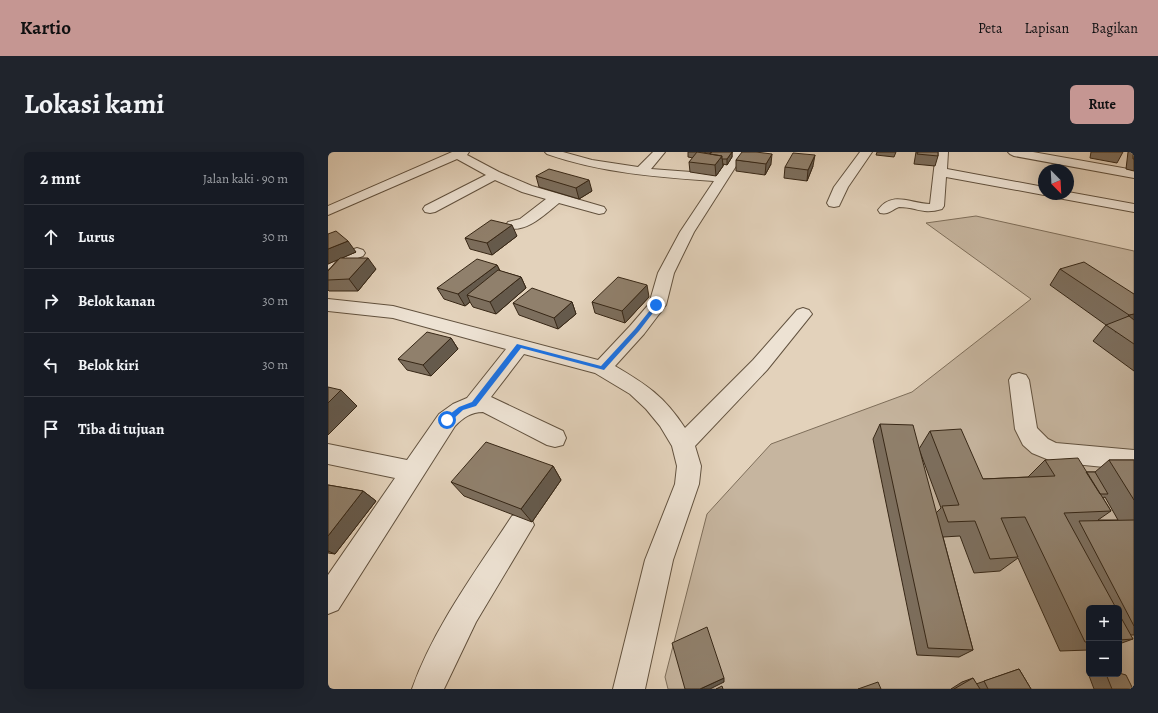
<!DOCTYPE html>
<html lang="id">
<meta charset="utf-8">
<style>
body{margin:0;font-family:Alegreya,serif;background:#20242c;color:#f1f3f6}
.controls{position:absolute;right:12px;bottom:12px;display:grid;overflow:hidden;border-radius:6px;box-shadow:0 4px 16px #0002}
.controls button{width:36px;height:36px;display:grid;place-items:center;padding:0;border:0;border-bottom:1px solid #363941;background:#171b24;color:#f1f3f6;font:20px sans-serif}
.compass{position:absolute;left:710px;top:12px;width:36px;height:36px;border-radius:50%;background:#171b24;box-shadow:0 4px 16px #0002;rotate:156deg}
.stop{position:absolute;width:12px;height:12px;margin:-9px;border:3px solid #1a73e8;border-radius:50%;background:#fff}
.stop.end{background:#1a73e8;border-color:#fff;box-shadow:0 1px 4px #0008}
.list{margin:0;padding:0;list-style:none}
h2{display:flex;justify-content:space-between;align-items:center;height:52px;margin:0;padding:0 16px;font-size:17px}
h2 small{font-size:13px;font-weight:400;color:#9ea1a6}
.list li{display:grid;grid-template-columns:26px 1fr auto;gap:12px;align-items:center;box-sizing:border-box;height:64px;padding:0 16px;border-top:1px solid #363941}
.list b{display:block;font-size:15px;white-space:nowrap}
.list em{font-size:13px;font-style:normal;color:#9ea1a6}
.icon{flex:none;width:22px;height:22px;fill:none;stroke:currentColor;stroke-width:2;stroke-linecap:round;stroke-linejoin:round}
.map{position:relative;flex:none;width:806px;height:537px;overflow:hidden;border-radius:6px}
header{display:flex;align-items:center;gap:24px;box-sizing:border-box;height:56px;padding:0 20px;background:#c59692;color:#111}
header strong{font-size:19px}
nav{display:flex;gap:22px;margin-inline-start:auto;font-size:14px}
.intro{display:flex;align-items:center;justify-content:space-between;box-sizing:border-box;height:96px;padding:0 24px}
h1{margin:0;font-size:28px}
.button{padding:10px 18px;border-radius:6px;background:#c59692;color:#111;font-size:14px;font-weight:700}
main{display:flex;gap:24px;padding:0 24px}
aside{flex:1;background:#171b24;border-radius:6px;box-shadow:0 4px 16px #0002}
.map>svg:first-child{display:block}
.green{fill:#c6b59f;stroke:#7e6e5a;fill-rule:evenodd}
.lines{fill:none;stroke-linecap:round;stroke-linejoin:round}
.minor-casing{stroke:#62523f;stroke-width:2}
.minor{fill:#ede2d3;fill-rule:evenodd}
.wall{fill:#7c6e5d;stroke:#372716;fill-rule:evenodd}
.shaded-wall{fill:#655a4c;stroke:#372716}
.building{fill:#90806c;stroke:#372716}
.route{fill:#1a73e8}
</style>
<header>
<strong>Kartio</strong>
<nav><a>Peta</a><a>Lapisan</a><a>Bagikan</a></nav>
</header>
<div class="intro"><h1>Lokasi kami</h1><a class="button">Rute</a></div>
<main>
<aside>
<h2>2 mnt<small>Jalan kaki · 90 m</small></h2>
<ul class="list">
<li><svg class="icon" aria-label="ahead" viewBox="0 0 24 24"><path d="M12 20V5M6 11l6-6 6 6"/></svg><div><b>Lurus</b></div><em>30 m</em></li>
<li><svg class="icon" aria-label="right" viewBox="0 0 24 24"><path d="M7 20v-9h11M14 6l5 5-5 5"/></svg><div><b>Belok kanan</b></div><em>30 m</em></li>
<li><svg class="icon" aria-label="left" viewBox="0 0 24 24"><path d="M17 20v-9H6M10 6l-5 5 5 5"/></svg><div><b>Belok kiri</b></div><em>30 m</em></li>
<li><svg class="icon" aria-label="arrive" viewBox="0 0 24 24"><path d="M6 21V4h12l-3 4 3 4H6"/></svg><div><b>Tiba di tujuan</b></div></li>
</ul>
</aside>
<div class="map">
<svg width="806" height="537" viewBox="0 0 806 537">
<rect width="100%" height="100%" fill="#e3d2bb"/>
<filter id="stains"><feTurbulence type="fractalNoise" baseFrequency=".005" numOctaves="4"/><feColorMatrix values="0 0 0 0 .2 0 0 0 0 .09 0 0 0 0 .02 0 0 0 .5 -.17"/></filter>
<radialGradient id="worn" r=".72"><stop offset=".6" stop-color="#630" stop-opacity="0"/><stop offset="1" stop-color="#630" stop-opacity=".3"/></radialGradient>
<path class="green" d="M648,64L806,99V537H340L337,525L379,362L443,292L584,240L703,147L598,71ZM761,456H791V522H761Z"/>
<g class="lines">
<defs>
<path id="minor" d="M124,0H141L139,3L171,20L204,34L276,55L278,58L276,61L271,62L231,51C217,62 199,81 180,76L178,73L180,70L192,67L218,47L194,40L167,28L107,60L102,61L97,60L95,57L97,54L158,23L129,7L0,63V54Z
M217,0H235L264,8L310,15L325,0H337L323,17L390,22L405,0H417L366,80L346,121L338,153L316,182L287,214C319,233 336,244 357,276L425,208L469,158L475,156L481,158L484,162L439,218L367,294L373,314L371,332L345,408L317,537H285L317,408L347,332L349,314L344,294L332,274L318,257L302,242L267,221L196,202L163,245L235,279L238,286L235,293L227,295L219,293L155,260C143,260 135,266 127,274L10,458L0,462V423L67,326L0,312V292L79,308L111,262L125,252L139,246L178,197L65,166L0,159V147L65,154L270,208L302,174L321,152L330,121L352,80L386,29C328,25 274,21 219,2Z
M532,0H544L520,35L511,54L506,55L501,54L499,51L506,35Z
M608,0H620L619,17L716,35V42H720L716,43L618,25L616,54L614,57C594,63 589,55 571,55C563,58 561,63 552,61L550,58C564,38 584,52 602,52Z
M680,0H705L806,18V26L686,4L682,2Z
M740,40L806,52V60L730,46L725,45L723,42H740Z
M29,96L35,98L37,101L35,104L0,117V106Z
M691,221L698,223L701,228L709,276L720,287L728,291L806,298V318L726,310L704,301L695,293L687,277L681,228L684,223Z
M193,361L202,364L206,373L148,470L116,537H84C106,475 148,419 184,364Z"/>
</defs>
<use href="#minor" class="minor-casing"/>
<use href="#minor" class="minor"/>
</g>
<path class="wall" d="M360,0H383L381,2L404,0V5L399,13L395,12V14L388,24L362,20L361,10L365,6L360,5Z
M549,0H568L566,5L548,3Z
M588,0H610V4L607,14L586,12Z
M763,0H795L789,11L762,6Z
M800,0H806V19L798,17Z
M408,8L443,12L437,23L408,19Z
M485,14L479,29L456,26L457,15Z
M208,24L264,39L251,47L211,35Z
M0,82L28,100L14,106L48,117L30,139H1L0,138V119L10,107L0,112Z
M189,84L164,103L142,97L137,86Z
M169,113L172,119L193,125L198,136L168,162L145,155L142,150L137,154L116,147L109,136Z
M732,117L806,142V219L765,189L778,173L722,133Z
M321,145L297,171L267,161L264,150Z
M244,150L248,162L230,177L191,163L185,151Z
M123,186L130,197L103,224L79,218L70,207Z
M552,272L608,361L613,356L591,297L602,279L655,327L700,325L717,308L758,320H767L781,308H806V483H802L805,487L791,492V456H761V498L732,499L690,406L672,419L646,421L632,384L615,385L645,498L631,505L589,503L545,287ZM777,345L790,368H770L783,359L775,346Z
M225,314L233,328L204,370L136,344L123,330Z
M0,333L35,339L48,349L7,402L0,401Z
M691,517L703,537H623L634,530L645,526L648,532Z
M760,521H761V522H791L805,537H766Z"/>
<path class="shaded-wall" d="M377,0H383L377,7Z
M404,0V5L399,13V7Z
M444,2L443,12L437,23L438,12Z
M487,3L485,14L479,29L480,18Z
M394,4L395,14L388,24L387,13Z
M261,28L264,39L251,47L248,36Z
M184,73L189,84L164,103L159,91Z
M20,89L28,100L0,112V97Z
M40,106L48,117L30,139L21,127Z
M169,113L175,125L139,143L142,150L137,154L130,142Z
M193,125L198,136L168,162L162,150Z
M319,133L321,145L297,171L294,159Z
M244,150L248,162L230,177L226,166Z
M806,162V173L787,180L801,163Z
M123,186L130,197L103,224L95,213Z
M13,238L29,254L0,283V251Z
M225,314L233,328L204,370L193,357Z
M35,339L48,349L7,402L0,399V384Z
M396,526V530L382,537H372Z"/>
<path class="building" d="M369,0L394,4L387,13L361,10Z
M384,0H404L399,7H394V4L382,2Z
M414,0H428L444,2L438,12L408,8Z
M590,0H610V4L589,2Z
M805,0H806V7H805Z
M465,1L487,3L480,18L457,15Z
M221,17L261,28L248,36L208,24Z
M163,68L184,73L159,91L137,86Z
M8,79L20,89L0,97V82Z
M12,106H40L21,127L0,128V119Z
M149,107L169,113L130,142L109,136Z
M756,110L806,142V162L801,163L732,117Z
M170,118L193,125L162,150L139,143Z
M290,125L319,133L294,159L264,150Z
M204,136L244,150L226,166L185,151Z
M801,164L806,168V192L778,173Z
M99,180L123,186L95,213L70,207Z
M0,235L13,238L0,251Z
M552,272L585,273L645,498L600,496Z
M633,277L655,327L727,324L717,308L750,306L783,359L736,361L788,456H761V490H757L697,365L673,366L690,405L662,407L647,369L620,370L614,354L631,353L602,279Z
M158,290L225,314L193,357L123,330Z
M781,308H806V348Z
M758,320H767L780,342H772Z
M0,333L35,339L0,384Z
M806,368V474L751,369Z
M791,462L805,487L791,488Z
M379,475L396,526L372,537H357L344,491Z
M691,517L703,537H660L656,529Z
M791,521L798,523L805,537H784L778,522H791Z
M645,526L652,537H626Z
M550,530L553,537H530Z
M394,534L395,537H388Z"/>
<path class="route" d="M327,152L331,153L311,179L276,218L193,196L148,254L135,258L122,270H117V266L131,255L144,250L189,192L273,214L307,177Z"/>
<rect width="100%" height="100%" filter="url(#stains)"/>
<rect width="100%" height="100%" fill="url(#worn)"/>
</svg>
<div class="controls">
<button>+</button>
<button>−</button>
</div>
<svg class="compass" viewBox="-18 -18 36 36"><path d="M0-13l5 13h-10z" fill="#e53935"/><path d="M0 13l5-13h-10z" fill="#9ea1a6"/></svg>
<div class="stop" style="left:119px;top:268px"></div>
<div class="stop end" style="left:328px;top:153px"></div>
</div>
</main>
